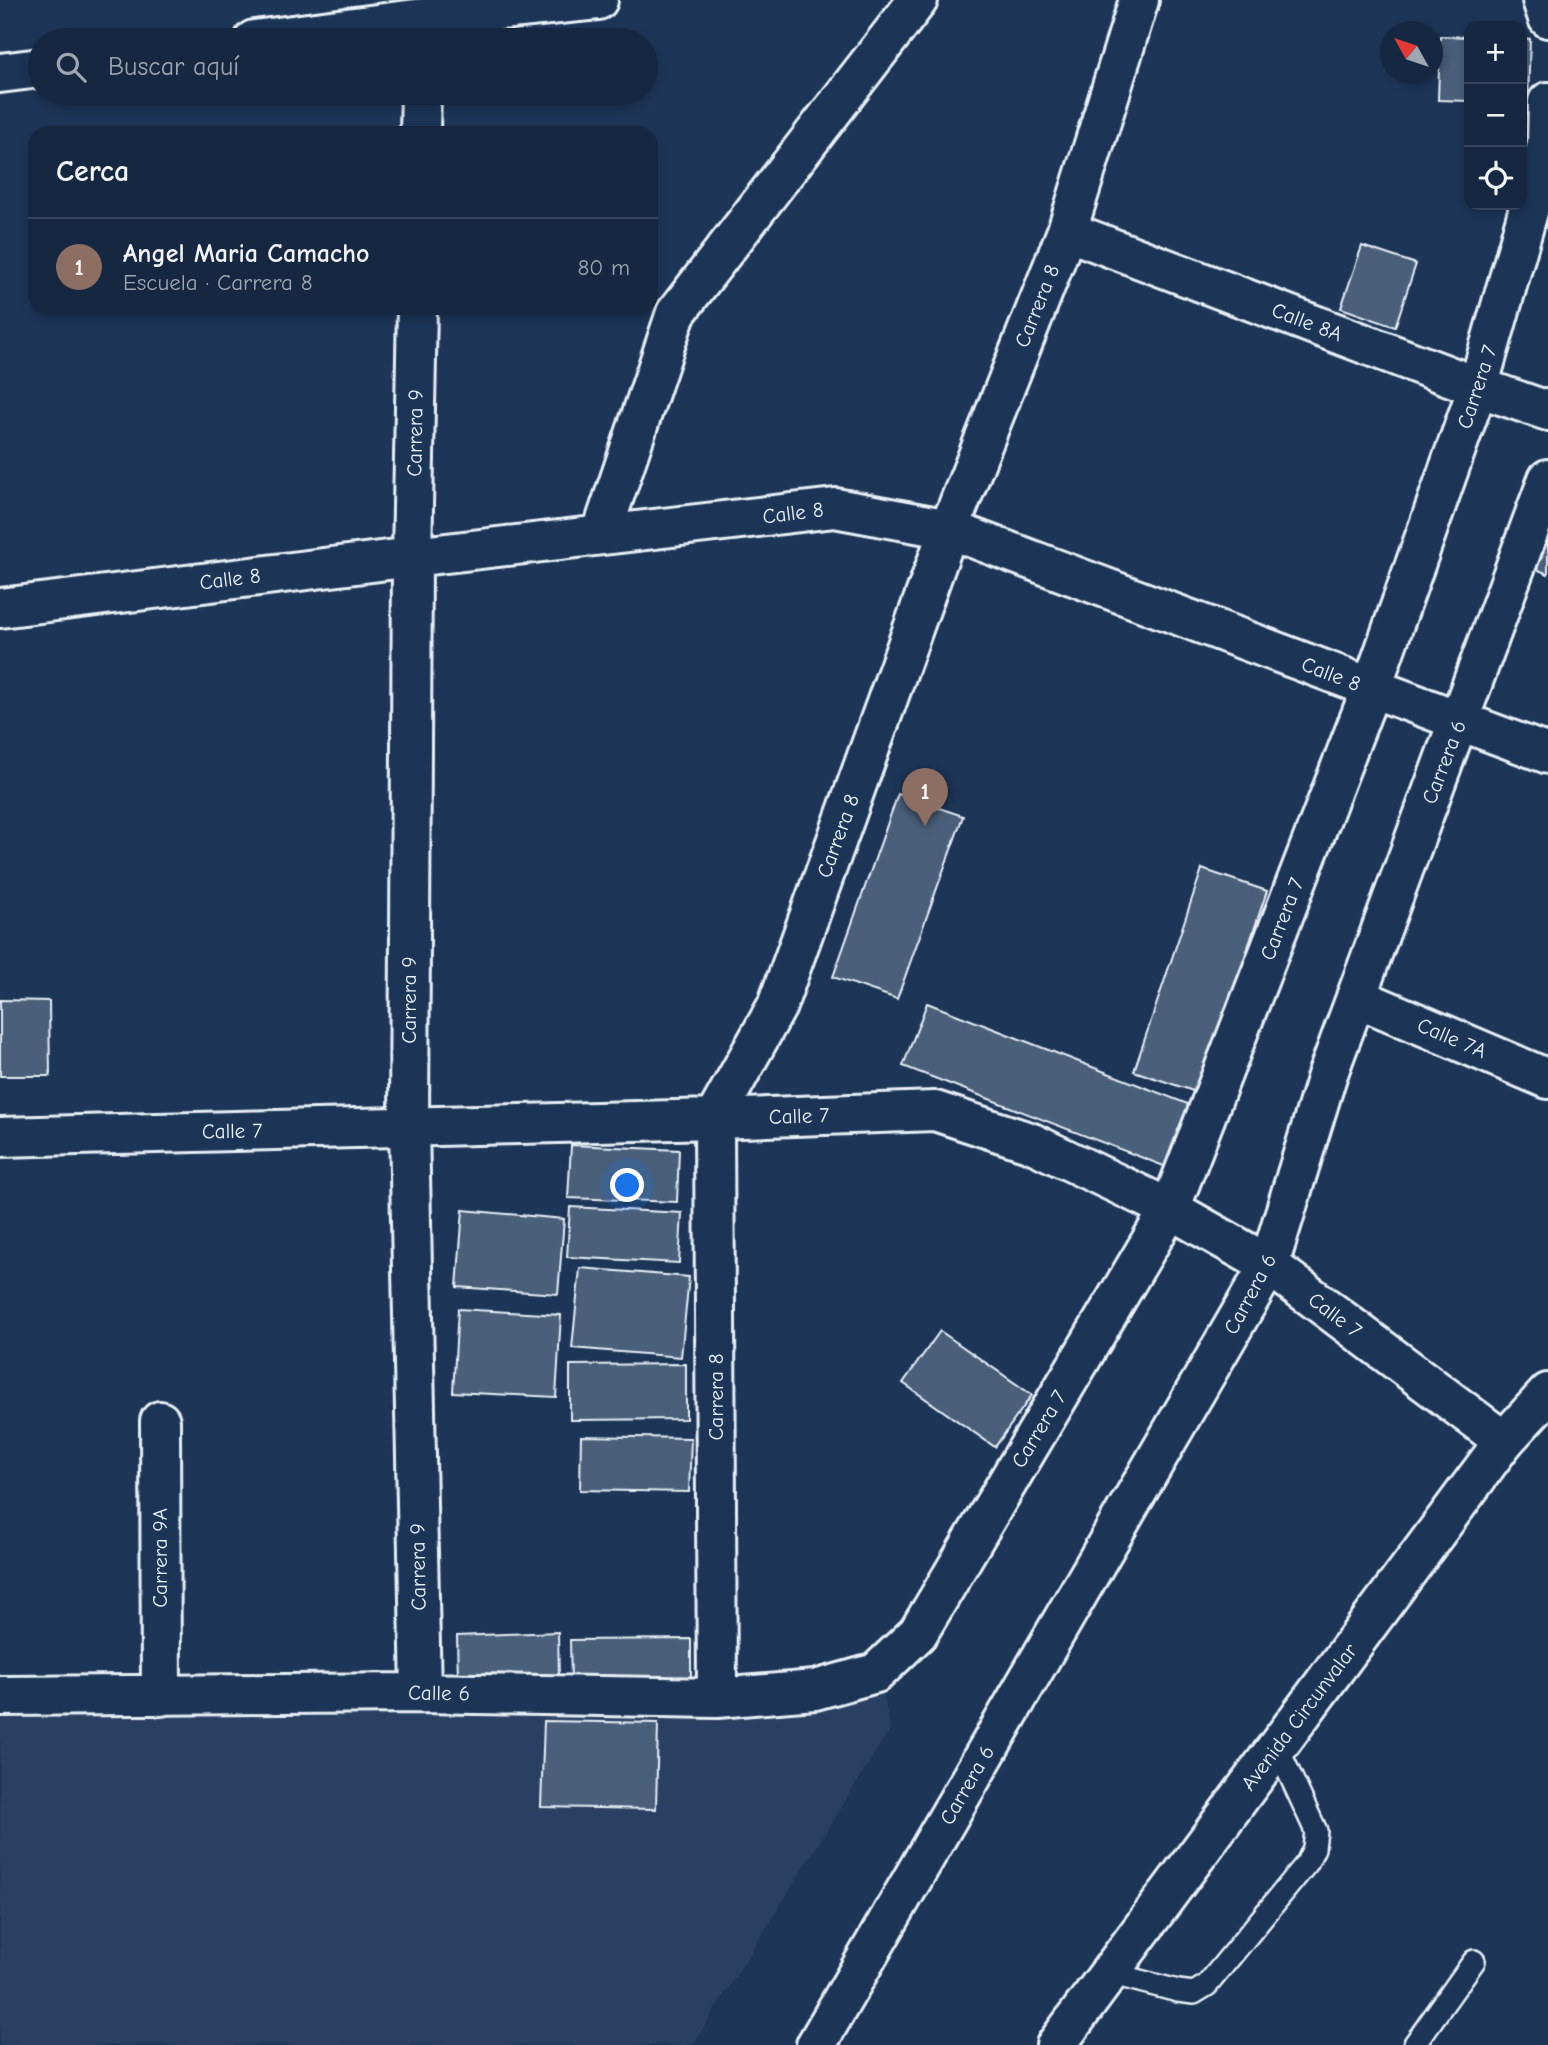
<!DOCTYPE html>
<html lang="es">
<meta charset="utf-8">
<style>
body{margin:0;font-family:"Comic Neue",sans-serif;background:#1f3048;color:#f1f3f6}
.controls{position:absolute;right:21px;top:21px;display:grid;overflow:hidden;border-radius:14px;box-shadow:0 4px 10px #0003}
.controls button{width:63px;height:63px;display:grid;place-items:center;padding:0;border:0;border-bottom:2px solid #35445a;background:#162841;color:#f1f3f6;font:35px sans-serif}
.compass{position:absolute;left:1380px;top:21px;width:63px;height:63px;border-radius:50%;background:#162841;box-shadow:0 4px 10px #0003;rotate:310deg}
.you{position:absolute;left:628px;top:1186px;width:24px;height:24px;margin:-18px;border:5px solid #fff;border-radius:50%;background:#1a73e8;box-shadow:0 0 0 10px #1a73e833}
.badge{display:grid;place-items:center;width:46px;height:46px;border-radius:50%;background:#8c9099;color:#fff;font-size:23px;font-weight:700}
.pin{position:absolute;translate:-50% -58px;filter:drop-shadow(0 2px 4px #0008)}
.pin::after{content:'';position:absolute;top:37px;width:24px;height:21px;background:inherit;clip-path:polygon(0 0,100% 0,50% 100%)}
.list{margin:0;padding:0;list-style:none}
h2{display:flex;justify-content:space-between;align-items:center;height:91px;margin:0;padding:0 28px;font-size:30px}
h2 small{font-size:23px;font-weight:400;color:#9ea6b1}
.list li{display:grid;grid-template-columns:46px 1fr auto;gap:21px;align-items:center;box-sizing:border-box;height:98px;padding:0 28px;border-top:2px solid #35445a}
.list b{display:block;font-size:26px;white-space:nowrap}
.list p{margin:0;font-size:23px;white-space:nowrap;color:#9ea6b1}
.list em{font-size:23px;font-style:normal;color:#9ea6b1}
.icon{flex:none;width:38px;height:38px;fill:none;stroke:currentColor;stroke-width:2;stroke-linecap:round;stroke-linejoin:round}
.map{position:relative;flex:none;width:1548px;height:2045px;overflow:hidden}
.search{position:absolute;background:#162841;box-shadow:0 4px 10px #0003;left:28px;top:28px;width:630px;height:77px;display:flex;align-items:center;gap:18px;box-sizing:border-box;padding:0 24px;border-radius:38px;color:#9ea6b1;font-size:26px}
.panel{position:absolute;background:#162841;box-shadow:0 4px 10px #0003;left:28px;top:126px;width:630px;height:189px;border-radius:21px}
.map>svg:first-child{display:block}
.built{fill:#2a4162}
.building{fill:#495e7a;stroke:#e8f1f8;stroke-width:2}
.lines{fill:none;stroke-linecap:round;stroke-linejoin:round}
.lane-casing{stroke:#e8f1f8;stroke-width:26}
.street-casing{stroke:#e8f1f8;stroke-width:44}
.secondary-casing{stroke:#e8f1f8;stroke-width:44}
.lane{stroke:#1d3557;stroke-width:21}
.street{stroke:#1d3557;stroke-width:38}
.secondary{stroke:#1d3557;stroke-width:38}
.labels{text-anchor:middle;stroke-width:7;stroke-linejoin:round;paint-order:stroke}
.street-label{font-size:21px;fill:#e8f1f8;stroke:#1d3557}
</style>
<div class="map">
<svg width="1548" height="2045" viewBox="0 0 1548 2045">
<rect width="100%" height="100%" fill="#1d3557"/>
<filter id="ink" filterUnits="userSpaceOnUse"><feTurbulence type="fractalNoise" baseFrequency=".0143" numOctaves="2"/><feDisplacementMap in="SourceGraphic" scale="14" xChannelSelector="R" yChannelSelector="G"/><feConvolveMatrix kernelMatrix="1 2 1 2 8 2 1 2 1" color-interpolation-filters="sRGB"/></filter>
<g filter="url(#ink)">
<path class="built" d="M883,1691L890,1729L693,2045H0V1706Z"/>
<path class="building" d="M1440,36L1469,37V101L1438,100Z
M1522,38L1530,39L1528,102H1522Z
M1362,246L1416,264L1395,327L1341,308Z
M1548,536V574L1536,569Z
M898,794L963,816L897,999L833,977Z
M1202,869L1267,891L1199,1093L1134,1071Z
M0,1000L49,1001L50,1076H0Z
M927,1003L1193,1106L1169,1168L903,1066Z
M571,1145L679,1150L677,1202L568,1198Z
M570,1207L682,1213L679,1263L567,1257Z
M463,1210L564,1219L558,1294L457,1287Z
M580,1268L689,1277L681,1357L572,1348Z
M458,1309L561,1315L556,1397L453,1392Z
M940,1331L1032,1395L995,1447L903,1383Z
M686,1364V1419L570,1420V1365Z
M581,1436L691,1438L689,1492L580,1490Z
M558,1632L559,1677L458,1681L457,1636Z
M691,1639V1682L571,1683L570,1640Z
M544,1721L658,1723L656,1809L541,1807Z"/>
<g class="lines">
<defs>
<path id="lane" d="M1109,1973L1178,1991L1194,1993L1207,1985L1307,1863L1314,1848L1316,1831L1277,1747
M1414,2045L1474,1961"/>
<path id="street" d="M1542,0L1548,18
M254,40L423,18L598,0
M0,73L40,68
M420,133L421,93
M1067,231L1478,387L1548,411
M417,308L412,557L409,1127L421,1693
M601,535L676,313L918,0
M0,608L412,557L835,508L949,529L1548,754
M1356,997L1548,1079
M0,1137L714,1119L935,1111L1032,1143L1170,1209L1269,1265L1504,1441
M160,1421L161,1696
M0,1696L421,1693L717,1698L815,1690L876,1673L918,1633L1170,1209L1371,689L1478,387L1547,145L1548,102
M717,1698L714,1119L777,1006L949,529L1067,231L1139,0
M816,2045L1269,1265L1327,1076L1548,479"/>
<path id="secondary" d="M1056,2045L1504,1441L1548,1393"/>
</defs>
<use href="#lane" class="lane-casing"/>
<use href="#street" class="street-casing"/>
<use href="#secondary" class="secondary-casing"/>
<use href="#lane" class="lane"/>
<use href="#street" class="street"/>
<use href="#secondary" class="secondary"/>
</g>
</g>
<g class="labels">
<g class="street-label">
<text transform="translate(1037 306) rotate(-68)" y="7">Carrera 8</text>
<text transform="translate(1307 322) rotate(21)" y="7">Calle 8A</text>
<text transform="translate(1477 387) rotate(-72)" y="7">Carrera 7</text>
<text transform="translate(415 433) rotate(-89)" y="7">Carrera 9</text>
<text transform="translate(793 513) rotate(-7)" y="7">Calle 8</text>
<text transform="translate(230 579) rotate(-7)" y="7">Calle 8</text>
<text transform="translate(1331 674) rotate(21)" y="7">Calle 8</text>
<text transform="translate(1444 762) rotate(-69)" y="7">Carrera 6</text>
<text transform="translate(838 836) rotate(-70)" y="7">Carrera 8</text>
<text transform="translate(1282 919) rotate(-69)" y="7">Carrera 7</text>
<text transform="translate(409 1000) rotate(-90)" y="7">Carrera 9</text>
<text transform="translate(1452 1038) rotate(23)" y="7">Calle 7A</text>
<text transform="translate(799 1116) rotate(-2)" y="7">Calle 7</text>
<text transform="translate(232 1131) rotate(-1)" y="7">Calle 7</text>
<text transform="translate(1250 1294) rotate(-62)" y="7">Carrera 6</text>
<text transform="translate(1335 1315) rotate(37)" y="7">Calle 7</text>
<text transform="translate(716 1397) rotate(-90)" y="7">Carrera 8</text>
<text transform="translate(1039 1429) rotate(-59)" y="7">Carrera 7</text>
<text transform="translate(160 1558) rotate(-90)" y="7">Carrera 9A</text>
<text transform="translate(418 1567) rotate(-91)" y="7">Carrera 9</text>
<text transform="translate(439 1693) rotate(1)" y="7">Calle 6</text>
<text transform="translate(1299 1717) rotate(-53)" y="7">Avenida Circunvalar</text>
<text transform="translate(967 1785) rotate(-60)" y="7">Carrera 6</text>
</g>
</g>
</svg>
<div class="controls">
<button>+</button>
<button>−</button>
<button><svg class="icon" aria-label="locate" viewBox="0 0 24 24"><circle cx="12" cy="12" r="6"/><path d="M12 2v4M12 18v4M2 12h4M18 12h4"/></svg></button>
</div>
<svg class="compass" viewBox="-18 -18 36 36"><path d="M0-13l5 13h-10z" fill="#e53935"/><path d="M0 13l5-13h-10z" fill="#9ea6b1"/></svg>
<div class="you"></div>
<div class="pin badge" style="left:925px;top:826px;background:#8d6e63">1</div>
<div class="search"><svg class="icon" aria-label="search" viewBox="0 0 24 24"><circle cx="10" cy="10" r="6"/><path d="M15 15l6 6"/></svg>Buscar aquí</div>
<section class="panel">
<h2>Cerca<small></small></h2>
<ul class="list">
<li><span class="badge" style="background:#8d6e63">1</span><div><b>Angel Maria Camacho</b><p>Escuela · Carrera 8</p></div><em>80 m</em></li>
</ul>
</section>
</div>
